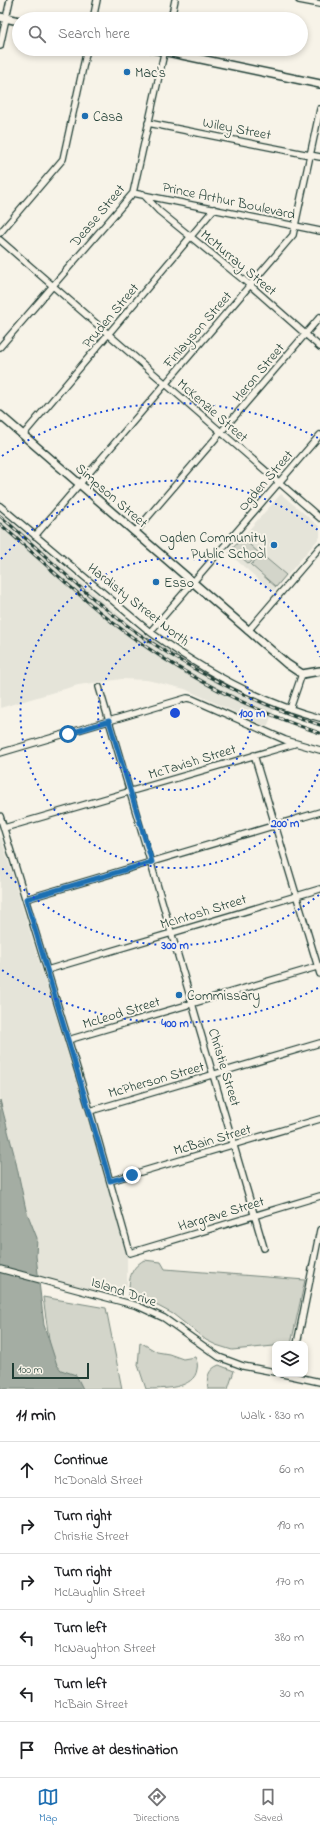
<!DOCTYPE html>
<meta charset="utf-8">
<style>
body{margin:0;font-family:"Indie Flower",sans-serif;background:#f2f2f2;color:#202124}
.controls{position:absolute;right:12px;bottom:12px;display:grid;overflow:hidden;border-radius:8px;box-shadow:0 2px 6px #0003}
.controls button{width:36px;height:36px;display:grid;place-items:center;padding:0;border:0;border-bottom:1px solid #e0e0e0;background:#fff;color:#202124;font:20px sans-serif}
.scale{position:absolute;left:12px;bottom:10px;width:77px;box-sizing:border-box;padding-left:4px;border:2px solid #1f3d34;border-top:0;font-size:11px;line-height:14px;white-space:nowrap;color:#1f3d34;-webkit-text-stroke:3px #f7f3e8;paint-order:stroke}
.stop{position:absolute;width:12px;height:12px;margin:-9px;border:3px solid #1f6fb2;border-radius:50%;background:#fff}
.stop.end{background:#1f6fb2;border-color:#fff;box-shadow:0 1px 4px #0008}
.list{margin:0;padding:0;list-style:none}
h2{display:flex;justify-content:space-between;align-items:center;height:52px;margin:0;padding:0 16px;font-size:17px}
h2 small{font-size:13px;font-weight:400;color:#757577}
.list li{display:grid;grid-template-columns:26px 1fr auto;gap:12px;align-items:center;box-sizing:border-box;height:56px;padding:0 16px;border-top:1px solid #e0e0e0}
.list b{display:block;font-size:15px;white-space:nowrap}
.list p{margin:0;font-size:13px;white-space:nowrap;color:#757577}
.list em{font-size:13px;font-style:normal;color:#757577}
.icon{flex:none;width:22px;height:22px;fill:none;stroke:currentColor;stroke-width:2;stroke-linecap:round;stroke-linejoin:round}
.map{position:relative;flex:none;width:320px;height:1389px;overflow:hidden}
.search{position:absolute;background:#fff;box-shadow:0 2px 6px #0003;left:12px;right:12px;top:12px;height:44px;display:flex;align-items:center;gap:10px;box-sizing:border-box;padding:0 14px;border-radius:22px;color:#757577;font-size:15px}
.sheet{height:388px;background:#fff}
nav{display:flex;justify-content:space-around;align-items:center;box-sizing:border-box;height:56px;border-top:1px solid #e0e0e0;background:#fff;font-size:11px;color:#757577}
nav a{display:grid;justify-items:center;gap:2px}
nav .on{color:#1f6fb2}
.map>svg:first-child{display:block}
.built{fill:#e5e4d9}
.green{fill:#d3d5ca;stroke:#79897f}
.water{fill:#a4ada3;stroke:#6f8077}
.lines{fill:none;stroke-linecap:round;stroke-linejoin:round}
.minor-casing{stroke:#1f3d34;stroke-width:8}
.major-casing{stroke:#1f3d34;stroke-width:10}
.minor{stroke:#f7f3e8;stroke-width:5.5}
.major{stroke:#f7f3e8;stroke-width:7}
.rail-casing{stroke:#1f3d34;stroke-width:3}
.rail{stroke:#f7f3e8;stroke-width:1.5;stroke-dasharray:4.5;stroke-linecap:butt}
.route{stroke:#1f6fb2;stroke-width:5}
.ring{fill:none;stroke:#1d4ed8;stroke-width:2;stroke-dasharray:2 4}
.poi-dot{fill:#1f6fb2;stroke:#f7f3e8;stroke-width:1.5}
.labels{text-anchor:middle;stroke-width:4;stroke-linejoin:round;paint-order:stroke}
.poi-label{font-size:14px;fill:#1f3d34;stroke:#f7f3e8;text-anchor:start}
.street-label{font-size:14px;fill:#1f3d34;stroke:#f7f3e8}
.centre{fill:#1d4ed8;stroke:#f7f3e8;stroke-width:2}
.ring-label{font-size:12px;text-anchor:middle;font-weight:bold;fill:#1d4ed8;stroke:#f7f3e8;stroke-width:4;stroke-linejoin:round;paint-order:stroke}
</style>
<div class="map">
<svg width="320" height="1389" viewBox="0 0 320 1389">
<rect width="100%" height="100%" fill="#f7f3e8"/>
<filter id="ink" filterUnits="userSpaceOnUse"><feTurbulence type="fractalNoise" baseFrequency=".025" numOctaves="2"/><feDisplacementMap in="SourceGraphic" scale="8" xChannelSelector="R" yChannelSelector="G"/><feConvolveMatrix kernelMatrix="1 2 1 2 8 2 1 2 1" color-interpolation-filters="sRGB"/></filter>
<g filter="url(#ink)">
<path class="built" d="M281,494L320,527V537L273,592L228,553Z
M0,512L134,627L201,670L275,708L267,727L185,689L147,680L122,679L78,685L0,708Z
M0,835L86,1112L127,1256V1286L106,1293L38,1276L36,1256L37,1238L26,1210L15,1158L0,1100Z"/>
<path class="green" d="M242,538L259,553L249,564L232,549Z
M261,554L286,575L276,587L251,565Z
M144,1260L161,1262L165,1269L305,1280L291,1344H275L274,1346L232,1350L216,1345L206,1340L173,1314L156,1305L129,1296C129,1280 129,1269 144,1260Z
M43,1297L106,1308L122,1389H56Z
M140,1342L157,1352L169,1354L183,1359L195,1357C197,1361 198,1365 197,1369C195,1389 162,1389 146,1389L138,1365Z
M219,1365L234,1371L228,1389H208C206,1378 208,1369 219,1365Z"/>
<path class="water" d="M0,1100L15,1158L26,1210L37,1238L36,1256L44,1325L57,1365L61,1370L76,1375L83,1389H0Z"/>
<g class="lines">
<defs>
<path id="minor" d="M299,0L320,4
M93,19L97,0
M171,19L175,0
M0,46L10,0
M148,123L320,157
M133,193L320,231
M143,194L159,211L251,286L320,347
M0,233L63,159L87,49
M0,240L320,518
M0,347L133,193L165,49
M23,435L214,209
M0,506L150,632C201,669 258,702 320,718
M135,532L320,317
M35,536L293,235L320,109
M248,631L320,547
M150,632L320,435
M99,687L264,1248
M290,709L302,674
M0,753L187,698L192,699L285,740L320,750
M254,755L320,974
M0,816L90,1111L130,1253L320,1196
M4,828L294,744
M26,899L320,812
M47,970L320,889
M68,1040L320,966
M90,1111L320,1043
M110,1181L320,1119
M0,1269L138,1306L164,1318L219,1357L243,1366L275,1372
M297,1344L320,1230
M283,1374L320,1382"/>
<path id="major" d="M0,17L19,21
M153,49L320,84
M0,415L287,664L302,674L320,671"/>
</defs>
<use href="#minor" class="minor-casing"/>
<use href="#major" class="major-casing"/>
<use href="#minor" class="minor"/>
<use href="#major" class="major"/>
<defs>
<path id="rail" d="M0,516C46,555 89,599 139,634C195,673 255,703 320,725
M0,524C37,556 73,591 112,622C174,670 245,708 320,733"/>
</defs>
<use href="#rail" class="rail-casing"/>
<use href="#rail" class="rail"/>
</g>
</g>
<g class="lines" filter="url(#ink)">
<path class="route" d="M68,734L109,721L152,862L26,899L110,1181L132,1175"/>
</g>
<g class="ring">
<circle cx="175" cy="713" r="77"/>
<path d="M320 769A155 155 0 1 1 320 657"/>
<path d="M319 895A232 232 0 0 1 1 867M1 559A232 232 0 0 1 319 531"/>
<path d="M318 988A310 310 0 0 1 2 970M2 456A310 310 0 0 1 318 438"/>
</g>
<g class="poi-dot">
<circle cx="127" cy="72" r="4"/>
<circle cx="85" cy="116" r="4"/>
<circle cx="274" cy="545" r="4"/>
<circle cx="156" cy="582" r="4"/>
<circle cx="179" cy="995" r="4"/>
</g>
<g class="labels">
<g class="poi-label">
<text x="135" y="77">Mac's</text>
<text x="93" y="121">Casa</text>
<text x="266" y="542" text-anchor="end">Ogden Community<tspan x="266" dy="16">Public School</tspan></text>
<text x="164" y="587">Esso</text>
<text x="187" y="1000">Commissary</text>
</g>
<g class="street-label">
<text transform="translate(237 128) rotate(11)" y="5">Wiley Street</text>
<text transform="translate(229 200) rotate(12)" y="5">Prince Arthur Boulevard</text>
<text transform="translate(97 215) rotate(-50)" y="5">Dease Street</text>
<text transform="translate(239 262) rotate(40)" y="5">McMurray Street</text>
<text transform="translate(110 315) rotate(-50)" y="5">Pruden Street</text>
<text transform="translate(197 329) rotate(-49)" y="5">Finlayson Street</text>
<text transform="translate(258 372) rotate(-50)" y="5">Heron Street</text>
<text transform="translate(213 410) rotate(41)" y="5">McKenzie Street</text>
<text transform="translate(265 480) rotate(-49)" y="5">Ogden Street</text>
<text transform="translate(112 495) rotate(41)" y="5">Simpson Street</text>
<text transform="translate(139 604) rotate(38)" y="5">Hardisty Street North</text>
<text transform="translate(192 761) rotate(-17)" y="5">McTavish Street</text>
<text transform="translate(203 911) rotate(-17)" y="5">McIntosh Street</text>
<text transform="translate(121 1012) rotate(-17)" y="5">McLeod Street</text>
<text transform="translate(225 1067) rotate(73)" y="5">Christie Street</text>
<text transform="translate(156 1079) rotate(-16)" y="5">McPherson Street</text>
<text transform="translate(212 1139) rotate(-16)" y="5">McBain Street</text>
<text transform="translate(221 1213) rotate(-17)" y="5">Hargrave Street</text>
<text transform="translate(124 1291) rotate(18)" y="5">Island Drive</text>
</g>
</g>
<circle cx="175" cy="713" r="6" class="centre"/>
<g class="ring-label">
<text x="252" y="717">100 m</text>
<text x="285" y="827">200 m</text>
<text x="175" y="949">300 m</text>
<text x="175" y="1027">400 m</text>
</g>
</svg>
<div class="controls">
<button><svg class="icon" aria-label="layers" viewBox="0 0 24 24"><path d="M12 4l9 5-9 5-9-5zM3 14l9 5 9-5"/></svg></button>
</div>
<div class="scale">100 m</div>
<div class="stop" style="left:68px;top:734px"></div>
<div class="stop end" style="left:132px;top:1175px"></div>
<div class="search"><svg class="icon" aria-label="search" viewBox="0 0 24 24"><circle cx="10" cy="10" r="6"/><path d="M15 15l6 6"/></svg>Search here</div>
</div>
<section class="sheet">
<h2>11 min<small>Walk · 830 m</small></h2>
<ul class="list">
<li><svg class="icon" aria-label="ahead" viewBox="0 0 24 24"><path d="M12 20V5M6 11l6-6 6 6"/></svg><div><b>Continue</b><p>McDonald Street</p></div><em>60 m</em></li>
<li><svg class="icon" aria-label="right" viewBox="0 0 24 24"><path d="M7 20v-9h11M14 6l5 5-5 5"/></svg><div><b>Turn right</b><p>Christie Street</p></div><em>190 m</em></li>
<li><svg class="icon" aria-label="right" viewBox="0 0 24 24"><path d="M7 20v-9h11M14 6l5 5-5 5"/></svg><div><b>Turn right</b><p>McLaughlin Street</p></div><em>170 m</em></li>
<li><svg class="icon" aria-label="left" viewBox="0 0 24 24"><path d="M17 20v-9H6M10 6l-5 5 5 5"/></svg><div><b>Turn left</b><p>McNaughton Street</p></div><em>380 m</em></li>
<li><svg class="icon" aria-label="left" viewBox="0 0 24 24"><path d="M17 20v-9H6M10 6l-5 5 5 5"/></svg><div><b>Turn left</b><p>McBain Street</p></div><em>30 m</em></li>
<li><svg class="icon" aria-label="arrive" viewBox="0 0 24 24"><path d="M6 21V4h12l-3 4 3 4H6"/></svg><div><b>Arrive at destination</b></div></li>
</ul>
</section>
<nav>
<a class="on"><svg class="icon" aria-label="map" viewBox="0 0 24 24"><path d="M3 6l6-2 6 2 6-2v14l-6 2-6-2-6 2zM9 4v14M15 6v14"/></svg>Map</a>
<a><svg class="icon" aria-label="directions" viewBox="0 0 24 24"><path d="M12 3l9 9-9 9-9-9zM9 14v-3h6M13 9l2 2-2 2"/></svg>Directions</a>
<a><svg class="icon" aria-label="saved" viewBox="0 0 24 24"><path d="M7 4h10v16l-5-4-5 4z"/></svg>Saved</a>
</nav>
